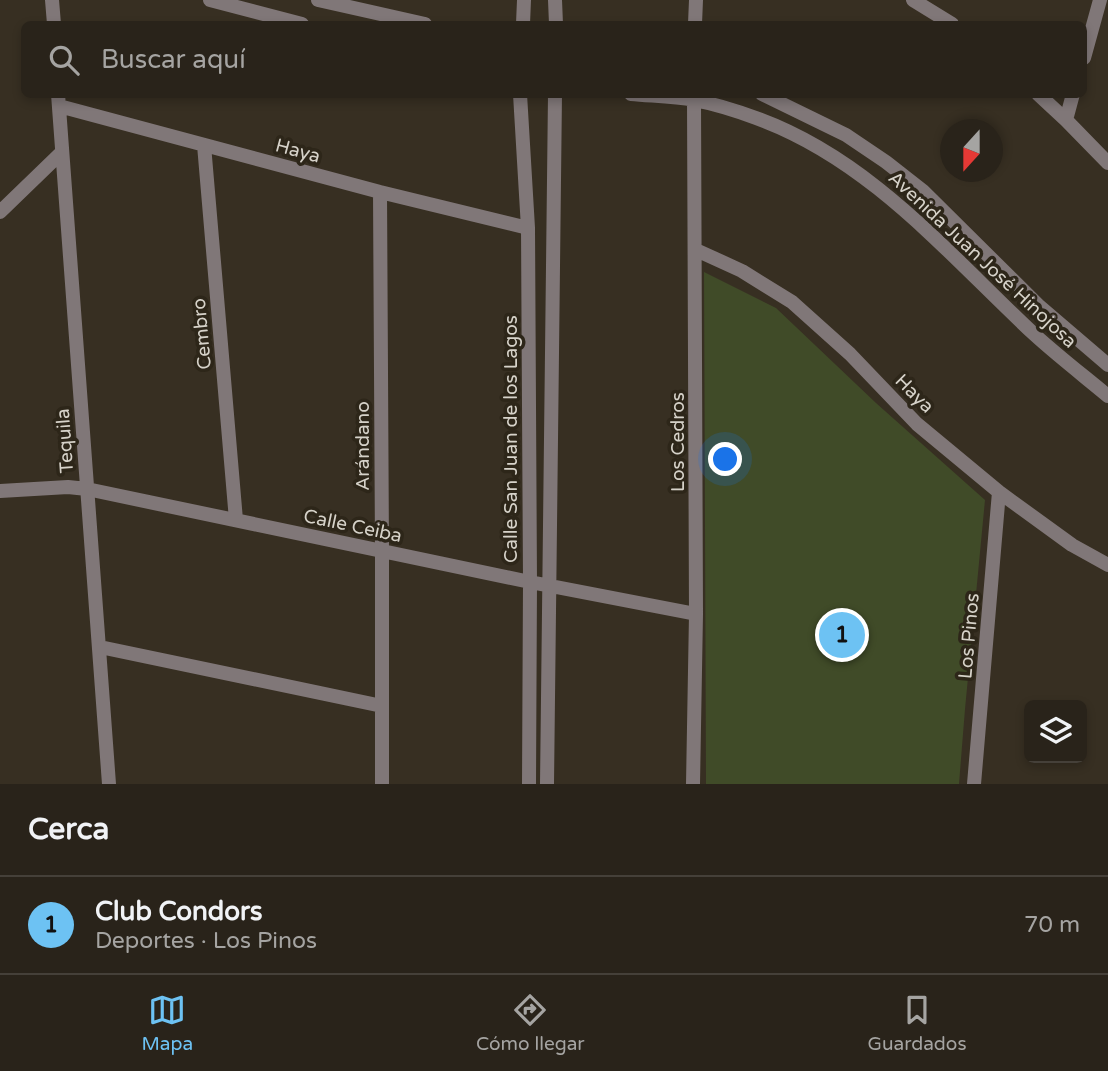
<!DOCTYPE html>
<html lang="es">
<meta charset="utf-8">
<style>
body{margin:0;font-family:"Varela Round",sans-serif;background:#312b23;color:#f1f3f6}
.controls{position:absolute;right:21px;bottom:21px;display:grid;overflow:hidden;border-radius:10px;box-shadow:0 4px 10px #0003}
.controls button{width:63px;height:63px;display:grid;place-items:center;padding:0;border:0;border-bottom:2px solid #454039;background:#29231a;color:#f1f3f6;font:35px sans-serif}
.compass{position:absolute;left:940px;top:119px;width:63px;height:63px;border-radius:50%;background:#29231a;box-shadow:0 4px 10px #0003;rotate:201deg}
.you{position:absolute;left:726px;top:460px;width:24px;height:24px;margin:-18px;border:5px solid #fff;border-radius:50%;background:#1a73e8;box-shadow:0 0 0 10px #1a73e833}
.badge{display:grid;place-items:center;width:46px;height:46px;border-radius:50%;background:#6dc2f3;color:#111;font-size:23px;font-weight:700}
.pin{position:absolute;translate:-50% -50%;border:4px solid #fff;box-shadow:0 2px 7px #0006}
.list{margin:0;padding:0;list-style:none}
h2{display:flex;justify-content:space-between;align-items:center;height:91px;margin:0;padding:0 28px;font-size:30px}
h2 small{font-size:23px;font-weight:400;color:#a5a4a2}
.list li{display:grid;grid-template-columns:46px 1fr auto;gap:21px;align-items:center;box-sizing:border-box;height:98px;padding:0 28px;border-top:2px solid #454039}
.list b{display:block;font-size:26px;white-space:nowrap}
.list p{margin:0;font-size:23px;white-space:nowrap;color:#a5a4a2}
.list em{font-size:23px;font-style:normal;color:#a5a4a2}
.icon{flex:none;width:38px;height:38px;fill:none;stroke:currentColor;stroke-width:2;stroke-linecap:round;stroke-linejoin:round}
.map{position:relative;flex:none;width:1108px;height:784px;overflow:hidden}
.search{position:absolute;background:#29231a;box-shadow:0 4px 10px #0003;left:21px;right:21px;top:21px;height:77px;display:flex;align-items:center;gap:18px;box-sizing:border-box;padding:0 24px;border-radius:10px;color:#a5a4a2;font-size:26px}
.sheet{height:189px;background:#29231a}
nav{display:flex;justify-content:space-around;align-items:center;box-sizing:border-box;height:98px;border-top:2px solid #454039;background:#29231a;font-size:19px;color:#a5a4a2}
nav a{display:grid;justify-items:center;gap:4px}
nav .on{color:#6dc2f3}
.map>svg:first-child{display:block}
.green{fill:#404b28}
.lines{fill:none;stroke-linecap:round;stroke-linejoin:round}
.minor{stroke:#807778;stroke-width:14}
.labels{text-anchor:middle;stroke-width:7;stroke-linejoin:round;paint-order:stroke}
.street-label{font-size:19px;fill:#d6d2c9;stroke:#2d2619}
</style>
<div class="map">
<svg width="1108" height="784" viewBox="0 0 1108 784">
<rect width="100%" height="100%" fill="#372f22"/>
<path class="green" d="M704,272L776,308L876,403L985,500L965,709L959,784H706Z"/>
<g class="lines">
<path class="minor" d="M52,0L54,24
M210,0L302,24
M318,0L425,24
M555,0L556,24
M913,0L952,24
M523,24L524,0
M695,24L696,0
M1084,58L1100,0
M58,94L109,784
M520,94L528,228L530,582L529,784
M631,94C652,96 674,96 694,100C715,104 737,111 756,118C870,159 948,254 1035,335C1058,356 1084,376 1108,396
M762,94L846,135L886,162L923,191L1038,305L1108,365
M1038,94L1066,120L1108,163
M59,106L380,192L528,228
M1066,120L1073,94
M204,145L236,520
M380,192L382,552V784
M0,212L62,152
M696,250L742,271L792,302L850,354L917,424L999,492L1072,545L1108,565
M0,491L68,487L87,489L530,582L696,614
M100,647L382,706
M547,784L555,94
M693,784L696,614L694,100
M974,784L999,492"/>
</g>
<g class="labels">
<g class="street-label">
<text transform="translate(298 150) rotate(15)" y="7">Haya</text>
<text transform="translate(983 259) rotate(43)" y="7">Avenida Juan José Hinojosa</text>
<text transform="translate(201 334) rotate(-95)" y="7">Cembro</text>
<text transform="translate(915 393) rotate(45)" y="7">Haya</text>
<text transform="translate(510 439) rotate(-90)" y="7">Calle San Juan de los Lagos</text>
<text transform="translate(64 441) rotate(-94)" y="7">Tequila</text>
<text transform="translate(677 442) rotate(-90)" y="7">Los Cedros</text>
<text transform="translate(362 446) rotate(-90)" y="7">Arándano</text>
<text transform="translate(353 525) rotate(12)" y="7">Calle Ceiba</text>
<text transform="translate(968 636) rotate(-85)" y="7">Los Pinos</text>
</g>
</g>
</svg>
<div class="controls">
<button><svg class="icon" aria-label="layers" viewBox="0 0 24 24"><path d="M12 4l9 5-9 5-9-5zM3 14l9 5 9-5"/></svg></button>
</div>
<svg class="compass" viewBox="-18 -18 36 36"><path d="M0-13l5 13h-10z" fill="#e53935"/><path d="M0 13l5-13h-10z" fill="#a5a4a2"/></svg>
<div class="you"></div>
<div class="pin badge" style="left:842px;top:635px">1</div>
<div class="search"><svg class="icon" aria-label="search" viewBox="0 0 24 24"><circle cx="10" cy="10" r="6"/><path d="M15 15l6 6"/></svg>Buscar aquí</div>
</div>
<section class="sheet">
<h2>Cerca<small></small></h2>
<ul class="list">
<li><span class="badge">1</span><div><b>Club Condors</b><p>Deportes · Los Pinos</p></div><em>70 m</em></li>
</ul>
</section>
<nav>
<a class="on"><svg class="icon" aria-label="map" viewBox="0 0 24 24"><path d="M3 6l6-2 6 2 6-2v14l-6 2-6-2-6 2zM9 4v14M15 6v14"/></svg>Mapa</a>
<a><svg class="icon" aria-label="directions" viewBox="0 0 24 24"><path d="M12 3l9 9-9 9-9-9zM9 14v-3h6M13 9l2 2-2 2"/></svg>Cómo llegar</a>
<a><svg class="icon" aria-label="saved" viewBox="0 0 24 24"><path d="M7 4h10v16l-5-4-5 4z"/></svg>Guardados</a>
</nav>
